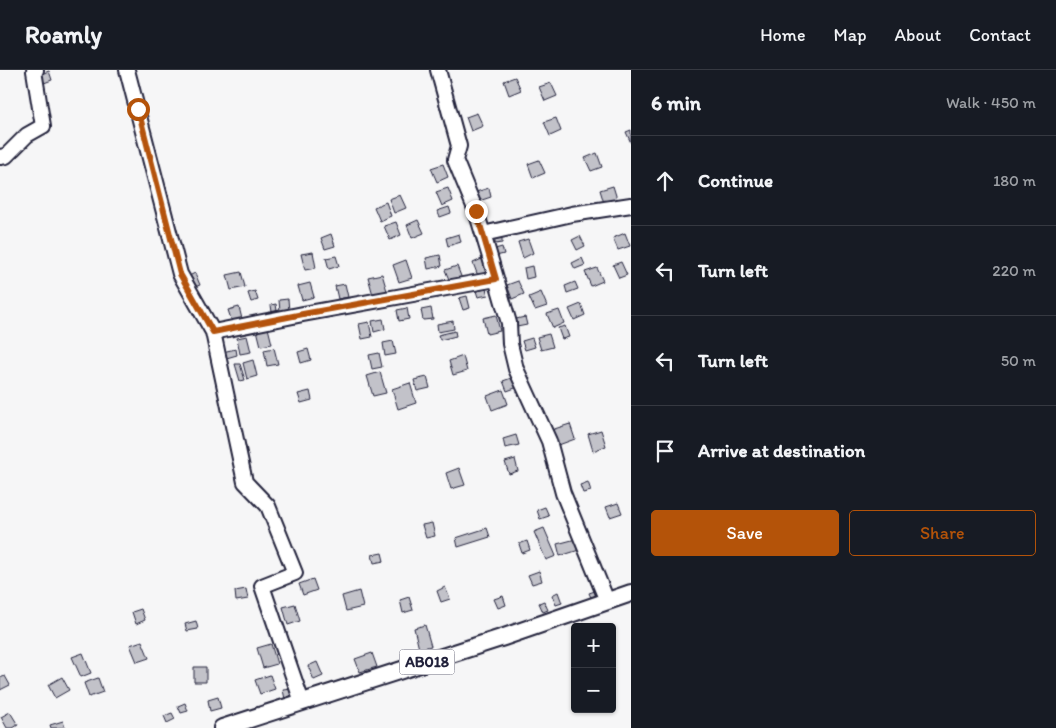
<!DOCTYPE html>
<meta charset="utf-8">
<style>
body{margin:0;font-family:Itim,sans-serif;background:#242831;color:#f1f3f6}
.controls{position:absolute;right:15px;bottom:15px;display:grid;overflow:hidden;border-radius:5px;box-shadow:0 1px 4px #0004}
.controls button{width:45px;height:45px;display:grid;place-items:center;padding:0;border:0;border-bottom:1px solid #363941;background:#171b24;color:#f1f3f6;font:25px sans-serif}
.stop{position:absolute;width:15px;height:15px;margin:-11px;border:4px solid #b45309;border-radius:50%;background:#fff}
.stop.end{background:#b45309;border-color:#fff;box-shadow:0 1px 5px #0008}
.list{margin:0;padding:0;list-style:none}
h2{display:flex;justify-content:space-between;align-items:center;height:65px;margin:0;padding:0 20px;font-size:21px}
h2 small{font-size:16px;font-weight:400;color:#9ea1a6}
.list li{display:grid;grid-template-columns:32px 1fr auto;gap:15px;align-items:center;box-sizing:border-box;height:90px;padding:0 20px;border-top:1px solid #363941}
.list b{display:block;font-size:19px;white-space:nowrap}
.list em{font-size:16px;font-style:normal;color:#9ea1a6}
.actions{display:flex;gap:10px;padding:15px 20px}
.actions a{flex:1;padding:11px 0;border:1px solid #b45309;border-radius:5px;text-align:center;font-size:18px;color:#b45309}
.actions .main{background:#b45309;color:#fff}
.icon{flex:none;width:28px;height:28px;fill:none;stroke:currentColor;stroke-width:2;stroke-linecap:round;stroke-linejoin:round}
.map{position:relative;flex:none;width:631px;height:658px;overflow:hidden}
header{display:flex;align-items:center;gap:30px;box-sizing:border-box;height:70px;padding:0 25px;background:#171b24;border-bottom:1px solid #363941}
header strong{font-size:24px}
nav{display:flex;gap:28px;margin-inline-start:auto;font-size:18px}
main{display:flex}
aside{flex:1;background:#171b24}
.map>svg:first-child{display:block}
.building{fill:#c2c2c9;stroke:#22223b}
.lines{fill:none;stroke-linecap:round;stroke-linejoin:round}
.minor-casing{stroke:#22223b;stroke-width:18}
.major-casing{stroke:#22223b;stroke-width:20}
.minor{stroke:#fff;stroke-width:14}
.major{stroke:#fff;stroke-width:16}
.route{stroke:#b45309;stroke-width:6}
.labels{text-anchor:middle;stroke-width:4;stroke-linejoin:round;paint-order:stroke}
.shield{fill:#fff;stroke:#646476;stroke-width:1}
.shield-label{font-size:15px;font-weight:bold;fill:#22223b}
</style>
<header>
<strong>Roamly</strong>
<nav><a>Home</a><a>Map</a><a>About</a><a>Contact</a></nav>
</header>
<main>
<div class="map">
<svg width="631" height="658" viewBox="0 0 631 658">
<rect width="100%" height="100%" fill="#f6f6f7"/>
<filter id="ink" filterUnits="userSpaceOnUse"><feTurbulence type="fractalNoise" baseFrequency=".02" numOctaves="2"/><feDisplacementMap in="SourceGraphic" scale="10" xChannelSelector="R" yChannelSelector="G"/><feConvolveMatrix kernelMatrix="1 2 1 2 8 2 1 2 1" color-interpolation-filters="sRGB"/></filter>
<g filter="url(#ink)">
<path class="building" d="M49,1L52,10L44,13L41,4Z
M515,7L521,20L509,25L504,11Z
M551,13L557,26L545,31L539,17Z
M477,43L483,56L471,61L466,47Z
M556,48L561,61L550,66L544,52Z
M631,60V73L626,62Z
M597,83L602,97L591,101L585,88Z
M539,90L545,103L533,108L528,94Z
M443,94L448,107L437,112L431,98Z
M613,116L617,129L604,133L600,120Z
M448,118L453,131L442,136L436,122Z
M489,118L491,127L479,131L476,122Z
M400,125L406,138L394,143L389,129Z
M386,132L391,146L380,151L374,137Z
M449,137L451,143L440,147L437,141Z
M418,150L424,163L412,168L407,155Z
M396,152L401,165L390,170L384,156Z
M495,163H502V173L495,174Z
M625,163L630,176L618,180L613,168Z
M331,164L335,176L325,179L321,168Z
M459,164L461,172L448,176L446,168Z
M580,166L585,176L577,180L572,170Z
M528,169L533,183L523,188L518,172Z
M502,177L504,184L496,186L495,179Z
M313,182L316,198L305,200L301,184Z
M440,185L442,196L428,199L426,188Z
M336,186L339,196L329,199L326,188Z
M484,188L490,201L478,206L473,193Z
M582,188L585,195L575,199L572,193Z
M406,190L412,208L399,212L393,195Z
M621,192L627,205L619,208L613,195Z
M457,196L462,209L451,214L445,200Z
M532,196L534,207L526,209L524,198Z
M597,198L603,211L591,216L585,202Z
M241,202L245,217L231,220L227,205Z
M195,203L200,215L192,218L187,207Z
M382,204L387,221L373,225L368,207Z
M518,211L524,224L512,229L507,215Z
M575,212L578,219L567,223L565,216Z
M310,213L314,227L302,230L298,216Z
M345,214L348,227L338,229L335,216Z
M486,219L488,225L478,227L476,221Z
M255,221L258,230L251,232L248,223Z
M541,222L547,236L535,240L529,227Z
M467,226L470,238L463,240L459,228Z
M288,229L289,241L280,242L279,230Z
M276,234L277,241L272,242L271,235Z
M581,234L585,245L574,250L569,239Z
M239,237L242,249L232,252L228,240Z
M407,238L409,249L399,251L397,240Z
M431,238L433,249L423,250L421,240Z
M559,240L564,253L553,258L547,244Z
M496,245L500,261L487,264L483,248Z
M525,247L527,255L517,257L516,249Z
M383,249L385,259L374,262L372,251Z
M453,251L454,259L438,262L437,254Z
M369,252L372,267L362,269L359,254Z
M565,256L569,267L562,269L558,258Z
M268,258L272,274L261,276L257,260Z
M455,261L456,266L440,270L438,265Z
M549,264L553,277L541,280L537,267Z
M247,266L251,282L240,284L237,268Z
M532,268L535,277L525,280L522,271Z
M393,271L396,284L385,286L383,273Z
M274,278L278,294L267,296L264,280Z
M236,279L237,285L223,289L222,282Z
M308,279L311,290L301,293L298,282Z
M379,283L382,297L372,299L369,285Z
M463,286L467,301L453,305L449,291Z
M253,290L257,306L247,309L243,293Z
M235,294H240L245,310L240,311Z
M380,302L386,323L373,326L367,306Z
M427,307L430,318L417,321L414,310Z
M514,307L518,317L507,321L503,311Z
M410,313L416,333L398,339L392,319Z
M503,320L508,334L492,340L487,326Z
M310,321L312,330L301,333L298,324Z
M570,354L575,369L553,377L548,361Z
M601,360L606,376L593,381L588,364Z
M516,365L519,375L505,378L503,369Z
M515,389L518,401L509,404L505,392Z
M459,398L465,415L451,419L446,403Z
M588,412L591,421L583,423L580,415Z
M618,433L622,443L610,447L606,437Z
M545,437L549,446L540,449L537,440Z
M432,453L435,466L426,468L422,455Z
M487,458L490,467L458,477L456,468Z
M544,458L556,486L546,490L534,462Z
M576,469L579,480L560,486L557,474Z
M527,471L530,480L522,483L519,474Z
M382,483L384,491L374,493L372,485Z
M539,501L542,511L532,514L528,505Z
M313,509L317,520L303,525L299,514Z
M445,517L450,529L441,532L437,521Z
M246,519L248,529L236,531L235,521Z
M598,520L601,527L592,530L589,523Z
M359,521L363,537L346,541L342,526Z
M558,522L562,533L556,535L552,525Z
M503,526L506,535L498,538L494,529Z
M409,527L413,540L403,543L400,530Z
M544,531L548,540L543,542L539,533Z
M295,534L300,551L288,555L283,537Z
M141,539L145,550L136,554L132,542Z
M196,551L198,559L187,561L185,554Z
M425,555L431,576L419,579L414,558Z
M142,571L149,588L137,592L130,575Z
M271,574L277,594L263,598L257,578Z
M83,583L91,603L81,607L72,587Z
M372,583L377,597L360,602L355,589Z
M317,592L323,606L314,610L308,596Z
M194,597H206V612H194Z
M270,605L275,619L260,624L255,610Z
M5,606L10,615L0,620V608Z
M62,607L69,620L55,628L48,615Z
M98,608L103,622L89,627L84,613Z
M293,619L295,628L285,629L283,620Z
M218,627L221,638L210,641L208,630Z
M185,633L188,641L181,643L178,636Z
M10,642L18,655L13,658H7L1,647Z
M172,643L175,649L167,653L164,646Z
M63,651L65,658H51L50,655Z"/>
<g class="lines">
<defs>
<path id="minor" d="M127,0L180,204L213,262L245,412L268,436L295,503L262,516L302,632
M438,0L459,76L455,90L476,141L489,184L509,253L510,274L516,299L549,371L563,423L607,531
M0,87L6,86L27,65L43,56L34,1L36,0
M483,164L572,144L631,135
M213,262L303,244L496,209"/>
<path id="major" d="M222,658L504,567L631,523"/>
</defs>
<use href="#minor" class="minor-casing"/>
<use href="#major" class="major-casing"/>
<use href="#minor" class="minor"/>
<use href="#major" class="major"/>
</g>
</g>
<g class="lines" filter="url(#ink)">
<path class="route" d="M138,39L180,204L213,262L303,244L496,209L476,141"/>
</g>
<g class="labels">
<rect class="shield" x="399.5" y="579.5" width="55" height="25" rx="4"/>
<g class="shield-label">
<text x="427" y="597">AB018</text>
</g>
</g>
</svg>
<div class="controls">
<button>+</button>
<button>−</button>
</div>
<div class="stop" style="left:138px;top:39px"></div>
<div class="stop end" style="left:476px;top:141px"></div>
</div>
<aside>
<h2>6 min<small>Walk · 450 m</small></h2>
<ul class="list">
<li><svg class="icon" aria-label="ahead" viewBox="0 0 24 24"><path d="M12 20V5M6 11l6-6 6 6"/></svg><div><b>Continue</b></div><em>180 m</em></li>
<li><svg class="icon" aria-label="left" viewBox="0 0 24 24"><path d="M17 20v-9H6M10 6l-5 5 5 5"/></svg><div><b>Turn left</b></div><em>220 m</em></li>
<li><svg class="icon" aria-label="left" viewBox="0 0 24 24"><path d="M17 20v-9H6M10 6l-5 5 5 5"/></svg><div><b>Turn left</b></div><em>50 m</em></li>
<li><svg class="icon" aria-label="arrive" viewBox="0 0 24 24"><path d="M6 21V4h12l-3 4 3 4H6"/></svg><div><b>Arrive at destination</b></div></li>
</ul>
<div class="actions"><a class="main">Save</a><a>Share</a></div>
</aside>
</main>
